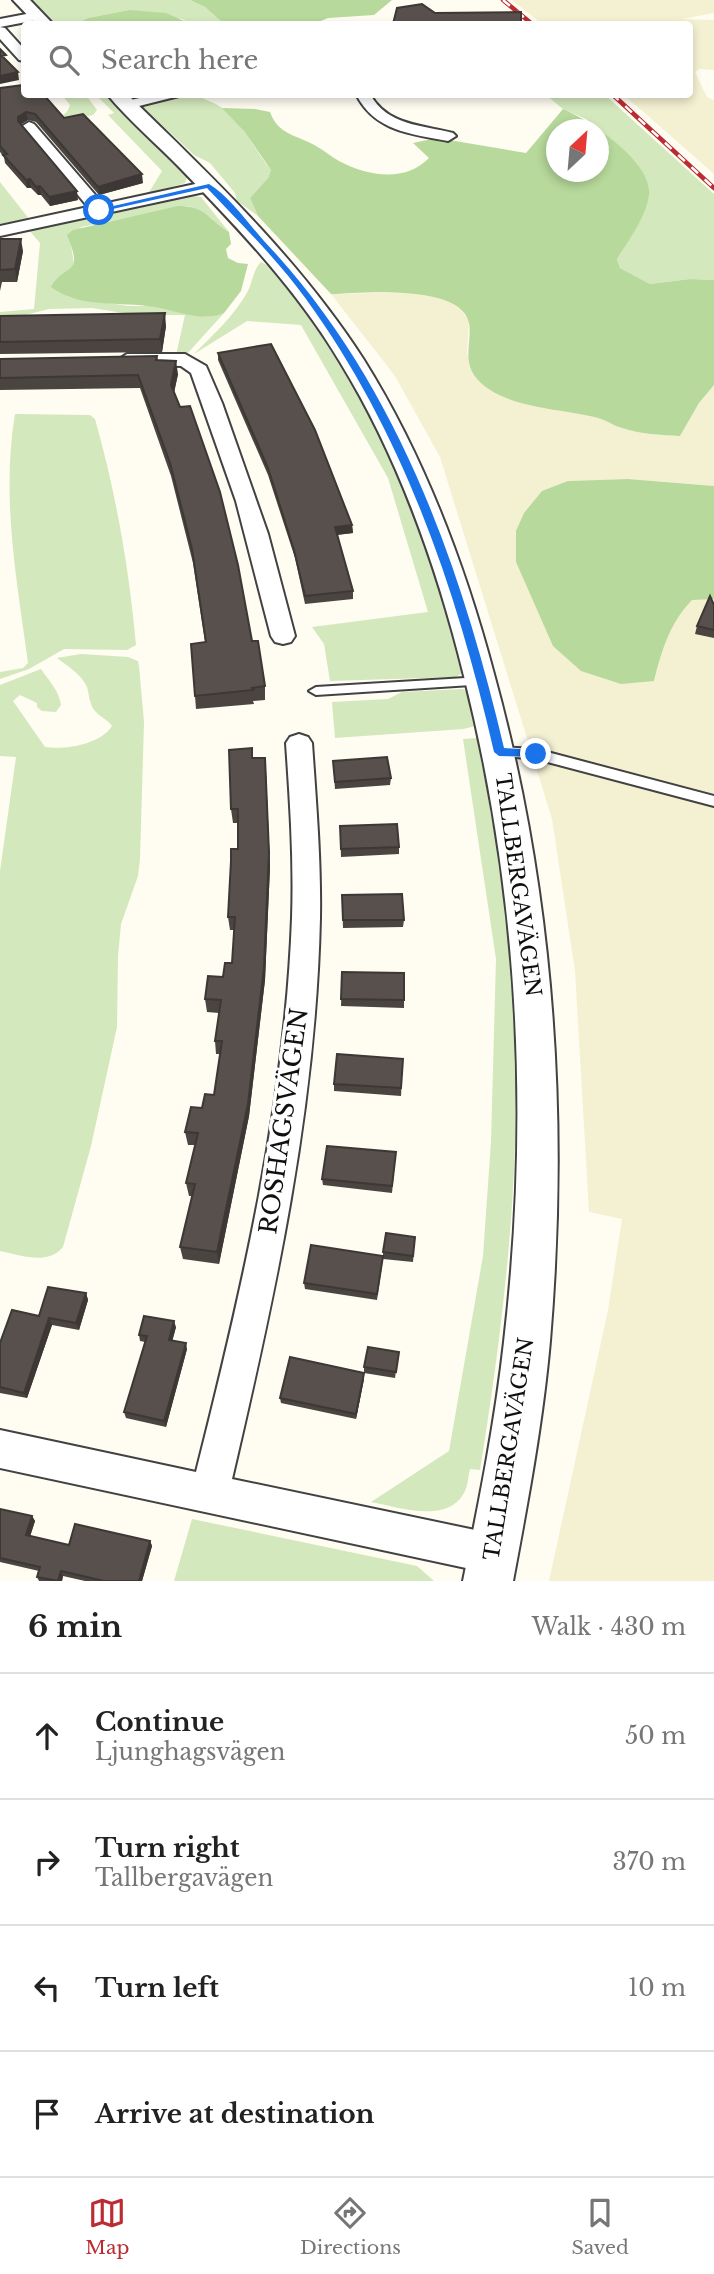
<!DOCTYPE html>
<meta charset="utf-8">
<style>
body{margin:0;font-family:"Libre Baskerville",serif;background:#f6f6f6;color:#222}
.compass{position:absolute;left:546px;top:119px;width:63px;height:63px;border-radius:50%;background:#fff;box-shadow:0 4px 10px #0003;rotate:26deg}
.stop{position:absolute;width:21px;height:21px;margin:-16px;border:5px solid #1a73e8;border-radius:50%;background:#fff}
.stop.end{background:#1a73e8;border-color:#fff;box-shadow:0 2px 7px #0008}
.list{margin:0;padding:0;list-style:none}
h2{display:flex;justify-content:space-between;align-items:center;height:91px;margin:0;padding:0 28px;font-size:30px}
h2 small{font-size:23px;font-weight:400;color:#767676}
.list li{display:grid;grid-template-columns:46px 1fr auto;gap:21px;align-items:center;box-sizing:border-box;height:126px;padding:0 28px;border-top:2px solid #e0e0e0}
.list b{display:block;font-size:26px;white-space:nowrap}
.list p{margin:0;font-size:23px;white-space:nowrap;color:#767676}
.list em{font-size:23px;font-style:normal;color:#767676}
.icon{flex:none;width:38px;height:38px;fill:none;stroke:currentColor;stroke-width:2;stroke-linecap:round;stroke-linejoin:round}
.map{position:relative;flex:none;width:714px;height:1581px;overflow:hidden}
.search{position:absolute;background:#fff;box-shadow:0 4px 10px #0003;left:21px;right:21px;top:21px;height:77px;display:flex;align-items:center;gap:18px;box-sizing:border-box;padding:0 24px;border-radius:7px;color:#767676;font-size:26px}
.sheet{height:595px;background:#fff}
nav{display:flex;justify-content:space-around;align-items:center;box-sizing:border-box;height:98px;border-top:2px solid #e0e0e0;background:#fff;font-size:19px;color:#767676}
nav a{display:grid;justify-items:center;gap:4px}
nav .on{color:#bb2b31}
.map>svg:first-child{display:block}
.farmland{fill:#f4f1d2}
.green{fill:#d3e8bc}
.forest{fill:#b7d99b;fill-rule:evenodd}
.lines{fill:none;stroke-linecap:round;stroke-linejoin:round}
.service-casing{stroke:#424242;stroke-width:4}
.minor-casing{stroke:#424242;stroke-width:4}
.tertiary-casing{stroke:#424242;stroke-width:4}
.service{fill:#fff;fill-rule:evenodd}
.minor{fill:#fff;fill-rule:evenodd}
.tertiary{fill:#fff;fill-rule:evenodd}
.rail-casing{stroke:#bb2b31;stroke-width:4.5}
.rail{stroke:#fff;stroke-width:2.5;stroke-dasharray:9;stroke-linecap:butt}
.wall{fill:#4b4541}
.shaded-wall{fill:#3d3835}
.building{fill:#57504c;stroke:#3d3835;stroke-width:2}
.route{fill:#1a73e8}
.labels{text-anchor:middle;stroke-width:7;stroke-linejoin:round;paint-order:stroke}
.street-label{font-size:21px;fill:#0f0f0f;stroke:#fff}
.near-street-label{font-size:24px;fill:#0f0f0f;stroke:#fff}
</style>
<div class="map">
<svg width="714" height="1581" viewBox="0 0 714 1581">
<rect width="100%" height="100%" fill="#fffcf2"/>
<path class="farmland" d="M512,0H714V13L682,19L714,20V70L699,69L695,72L707,97L714,100V174L624,95L690,94V24H542Z
M414,292L443,299L460,308L469,321L467,353L474,374L491,390L519,402L599,418L621,428L680,436L699,403L714,385V486L628,479L568,481L654,681L667,633L681,611L692,599H714V1581H549L608,1310L622,1219L589,1212L575,971L552,819L440,457L395,376L331,294Z"/>
<path class="green" d="M32,0H190L205,7L224,24H191L182,19L129,10L88,18L75,24H57Z
M195,94C203,99 213,102 221,107C243,122 254,150 271,170L268,178L250,198L258,216L237,201L235,193L210,163L194,155L142,106L152,102Z
M62,95H86L97,110L93,115L47,124C57,119 67,116 70,105Z
M96,95H105L182,171L187,177L185,183L148,194L162,171L108,115L114,113Z
M546,95H605L714,194V280L690,279L650,284L620,268L617,259L644,212L617,144L586,119L563,109Z
M0,182L30,220L0,226Z
M186,195L201,197L229,232C213,223 205,208 186,206L81,227L71,245L74,264L71,271L55,280L57,291L69,297L128,306H151L207,317L224,313L186,355H176L185,315H136L92,308L49,309L21,316L0,317V312L34,309L40,243L29,230Z
M261,262C282,271 296,299 309,318C337,359 363,402 385,446C420,518 440,596 464,672L456,677L330,681L324,644L312,627L428,612L388,478L301,325L247,321L194,354C213,335 235,315 248,291C253,281 253,270 261,262Z
M15,414L90,415L95,419C116,493 129,568 136,645L127,650L64,649L29,669L0,679V672L23,668L28,663C17,581 1,498 15,414Z
M81,654L128,657L138,661L139,666L144,722L140,859L138,876L121,924L118,956L117,1027L91,1146L63,1247C47,1266 21,1255 0,1251V871L16,757L0,756V685L41,669C49,681 59,690 61,705L56,712L42,711L37,707V703L20,695L13,701L45,747C64,750 100,745 112,726C107,719 100,717 95,711C88,703 90,693 86,685C80,673 66,665 57,658Z
M462,689L469,691L476,726L463,729L335,738L332,702L388,699L402,692Z
M477,738C495,830 510,923 514,1016C522,1168 504,1321 480,1470L470,1469C468,1476 468,1485 465,1491C449,1525 398,1507 371,1502L449,1451L483,1256L491,1142L496,959L463,739Z
M192,1519L417,1566L434,1581H174Z"/>
<path class="forest" d="M190,0H392L374,15L328,18L314,24H224L205,7Z
M129,10L166,13L191,24H75L88,18Z
M222,108L255,109L270,112C278,135 297,135 316,146C324,150 331,157 339,161C367,176 405,183 429,158L413,143L437,138L526,153L563,109C589,120 653,162 649,195C646,218 629,239 617,259L620,268L650,284L690,279L714,280V385L699,403L680,436C661,435 641,434 622,428C614,426 606,420 598,418C562,408 498,409 474,375C463,358 472,340 469,323C461,283 360,293 331,294L258,216L250,198L268,178L271,170L244,131ZM556,130H598V172H556Z
M178,206C206,205 208,220 229,232L231,244L226,249L228,258L238,263L248,264L241,291L224,313C202,323 176,310 154,307C120,301 80,309 51,287C65,262 85,278 67,235L73,230Z
M628,479L714,486V599L692,600C669,624 662,650 654,681L621,684L581,671L553,646L516,562V531L524,513L542,491L568,481Z"/>
<g class="lines">
<defs>
<path id="service" d="M482,677L489,681L487,684L316,695L309,691L316,687Z
M499,747L536,749L714,796V806L536,759L494,755L492,752L494,749Z"/>
<path id="minor" d="M37,12L44,16L42,19L0,27V19Z
M0,27L5,28L24,49V61L19,60L0,39Z
M157,94H187L127,109L120,105L122,102Z
M356,94H370C387,126 423,125 453,133L456,136L448,141C411,134 374,131 356,94Z
M29,122L34,124L103,204L209,181L217,186L209,191L0,236V226L88,207L21,127Z
M127,354H185L206,366L222,403L268,534L295,636L291,642L283,644L275,642L271,636L236,501L191,373L181,366L120,364L118,360Z
M299,734L308,737L312,743C316,801 321,860 320,918C316,1108 275,1295 232,1479L494,1534L508,1540L514,1554L508,1568L494,1574L0,1468V1430L196,1472C242,1290 285,1106 292,918C294,860 290,801 286,743L290,737Z"/>
<path id="tertiary" d="M13,0H30L53,24H36Z
M107,94H127C212,177 299,259 364,360C424,456 465,565 494,674C554,892 569,1116 550,1341C543,1421 528,1501 513,1581H463C479,1502 495,1423 504,1342C530,1119 519,894 464,676C437,567 399,458 340,362C297,290 239,229 181,169C157,144 129,121 107,94Z"/>
</defs>
<use href="#service" class="service-casing"/>
<use href="#minor" class="minor-casing"/>
<use href="#tertiary" class="tertiary-casing"/>
<use href="#service" class="service"/>
<use href="#minor" class="minor"/>
<use href="#tertiary" class="tertiary"/>
<defs>
<path id="rail" d="M503,0L532,24
M612,94L714,188"/>
</defs>
<use href="#rail" class="rail-casing"/>
<use href="#rail" class="rail"/>
</g>
<path class="wall" d="M0,88L64,118L143,183L99,195L36,122L28,120L21,124L78,200L50,206L41,195H38L31,188H27L5,163L4,157L0,152Z
M0,239L23,251L17,282H2L0,291Z
M0,316L166,326L162,352L0,354Z
M218,353L352,525L353,533L337,535L353,591V599L305,604L295,558L268,475L218,360Z
M157,356L158,360L178,374L174,392L252,641L265,686V700L253,701L254,704L196,709L191,644L205,642L193,563L171,476L140,388L0,390V359Z
M714,605V638L695,634L697,626Z
M252,758L266,772L270,867L265,980L249,1116L219,1264L183,1259L180,1247L192,1196H189L186,1183L195,1145H188L185,1132L202,1108L214,1095L220,1054H216L215,1041L219,1013L207,1012L205,999L223,977L232,963L234,930H230L228,917L238,849V823H233L231,809Z
M333,761L391,778L390,785L335,789Z
M340,826L399,847V854L341,857Z
M342,895L404,920L403,927L343,928Z
M342,972L404,973V1008L341,1006Z
M403,1059L401,1096L334,1091V1084Z
M396,1152L392,1193L323,1185L322,1179Z
M415,1237L413,1262L383,1259L377,1300L305,1289L304,1283L383,1256V1252Z
M86,1293L88,1300L79,1330L52,1325L27,1398L0,1393V1343L39,1316Z
M176,1327L172,1341L187,1349L166,1427L126,1418L124,1412L145,1342L140,1341L139,1335Z
M398,1358L395,1378L364,1373V1367Z
M364,1379L356,1419L281,1403L280,1398Z
M0,1509L32,1516L35,1521L30,1536L69,1545L150,1541L152,1546L142,1581H85L63,1576L62,1581H39L37,1577L39,1571L0,1562Z"/>
<path class="shaded-wall" d="M18,72L19,80L0,84V76Z
M26,112L28,120L20,125L18,121V117Z
M142,174L143,183L99,195L98,187Z
M30,179L31,188H27L26,180Z
M40,186L41,195H38L36,187Z
M77,191L78,200L50,206L49,197Z
M21,239L23,251L17,282L15,269Z
M165,313L166,326L162,352L160,339Z
M176,361L178,374L173,398L171,385Z
M352,525L353,533L335,535V527Z
M266,772L270,867L265,980L249,1116L219,1264L217,1252Z
M86,1293L88,1300L79,1330L76,1323Z
M49,1318L52,1325L27,1398L24,1393Z
M174,1321L176,1327L171,1346L169,1340Z
M186,1343L187,1349L166,1427L164,1421Z
M364,1373V1379L356,1419V1414Z
M32,1516L35,1521L29,1540L26,1535Z
M150,1541L152,1546L142,1581H139Z
M61,1571L63,1576L62,1581H58Z"/>
<path class="building" d="M422,4L435,13L521,12V24H393L397,8Z
M0,49L6,55L2,56L18,72L0,76Z
M24,82V94H43L64,118L83,114L142,174L98,187L35,114L26,112L18,117V121L77,191L49,197L40,186L36,187L30,179L26,180L3,155L7,154L0,146V88L23,85Z
M0,239H21L15,269L0,270Z
M165,313L160,339L0,342V316Z
M271,344L315,430L352,525L335,527L353,591L305,596L294,550L268,468L218,353Z
M157,356L156,360L176,361L171,385L180,407L190,406L220,492L238,565L252,641H258L265,686L252,688L253,690L195,696L191,644L206,642L192,549L170,463L138,375L0,378V359Z
M710,596L714,605V630L697,626Z
M252,748V758H265L269,853L264,967L248,1104L217,1252L180,1247L195,1184L186,1183L198,1133L185,1132L191,1107L202,1108L205,1094L214,1095L222,1041H215L221,1000L205,999L208,976L223,977L225,963H232L235,917H228L231,861V849H238V809H231L229,750Z
M387,757L391,778L335,782L333,761Z
M397,824L399,847L341,849L340,826Z
M402,894L404,920H343L342,895Z
M342,972L404,973V1000L341,999Z
M337,1054L403,1059L401,1088L334,1084Z
M327,1146L396,1152L392,1186L322,1179Z
M386,1233L415,1237L413,1256L383,1252Z
M311,1245L383,1256L377,1294L304,1283Z
M48,1287L86,1293L76,1323L49,1318L24,1393L0,1387V1343L12,1310L39,1316Z
M144,1316L174,1321L169,1340L186,1343L164,1421L124,1412L147,1336L139,1335Z
M368,1347L399,1352L396,1372L364,1367Z
M290,1357L364,1373L356,1414L280,1398Z
M0,1509L32,1516L26,1535L69,1545L75,1524L150,1541L139,1581H104L61,1571L58,1581L37,1577L40,1567L0,1558Z"/>
<path class="route" d="M209,184C229,196 248,223 264,241C396,380 461,565 504,748L536,750L542,754L540,757L499,756L494,752C457,591 404,434 306,299C277,259 241,224 207,188L99,212L96,210Z"/>
<g class="labels">
<g class="street-label">
<text transform="translate(518 885) rotate(82)" y="7">TALLBERGAVÄGEN</text>
<text transform="translate(509 1449) rotate(-81)" y="7">TALLBERGAVÄGEN</text>
</g>
<g class="near-street-label">
<text transform="translate(284 1121) rotate(-82)" y="8">ROSHAGSVÄGEN</text>
</g>
</g>
</svg>
<svg class="compass" viewBox="-18 -18 36 36"><path d="M0-13l5 13h-10z" fill="#e53935"/><path d="M0 13l5-13h-10z" fill="#767676"/></svg>
<div class="stop" style="left:99px;top:210px"></div>
<div class="stop end" style="left:536px;top:754px"></div>
<div class="search"><svg class="icon" aria-label="search" viewBox="0 0 24 24"><circle cx="10" cy="10" r="6"/><path d="M15 15l6 6"/></svg>Search here</div>
</div>
<section class="sheet">
<h2>6 min<small>Walk · 430 m</small></h2>
<ul class="list">
<li><svg class="icon" aria-label="ahead" viewBox="0 0 24 24"><path d="M12 20V5M6 11l6-6 6 6"/></svg><div><b>Continue</b><p>Ljunghagsvägen</p></div><em>50 m</em></li>
<li><svg class="icon" aria-label="right" viewBox="0 0 24 24"><path d="M7 20v-9h11M14 6l5 5-5 5"/></svg><div><b>Turn right</b><p>Tallbergavägen</p></div><em>370 m</em></li>
<li><svg class="icon" aria-label="left" viewBox="0 0 24 24"><path d="M17 20v-9H6M10 6l-5 5 5 5"/></svg><div><b>Turn left</b></div><em>10 m</em></li>
<li><svg class="icon" aria-label="arrive" viewBox="0 0 24 24"><path d="M6 21V4h12l-3 4 3 4H6"/></svg><div><b>Arrive at destination</b></div></li>
</ul>
</section>
<nav>
<a class="on"><svg class="icon" aria-label="map" viewBox="0 0 24 24"><path d="M3 6l6-2 6 2 6-2v14l-6 2-6-2-6 2zM9 4v14M15 6v14"/></svg>Map</a>
<a><svg class="icon" aria-label="directions" viewBox="0 0 24 24"><path d="M12 3l9 9-9 9-9-9zM9 14v-3h6M13 9l2 2-2 2"/></svg>Directions</a>
<a><svg class="icon" aria-label="saved" viewBox="0 0 24 24"><path d="M7 4h10v16l-5-4-5 4z"/></svg>Saved</a>
</nav>
